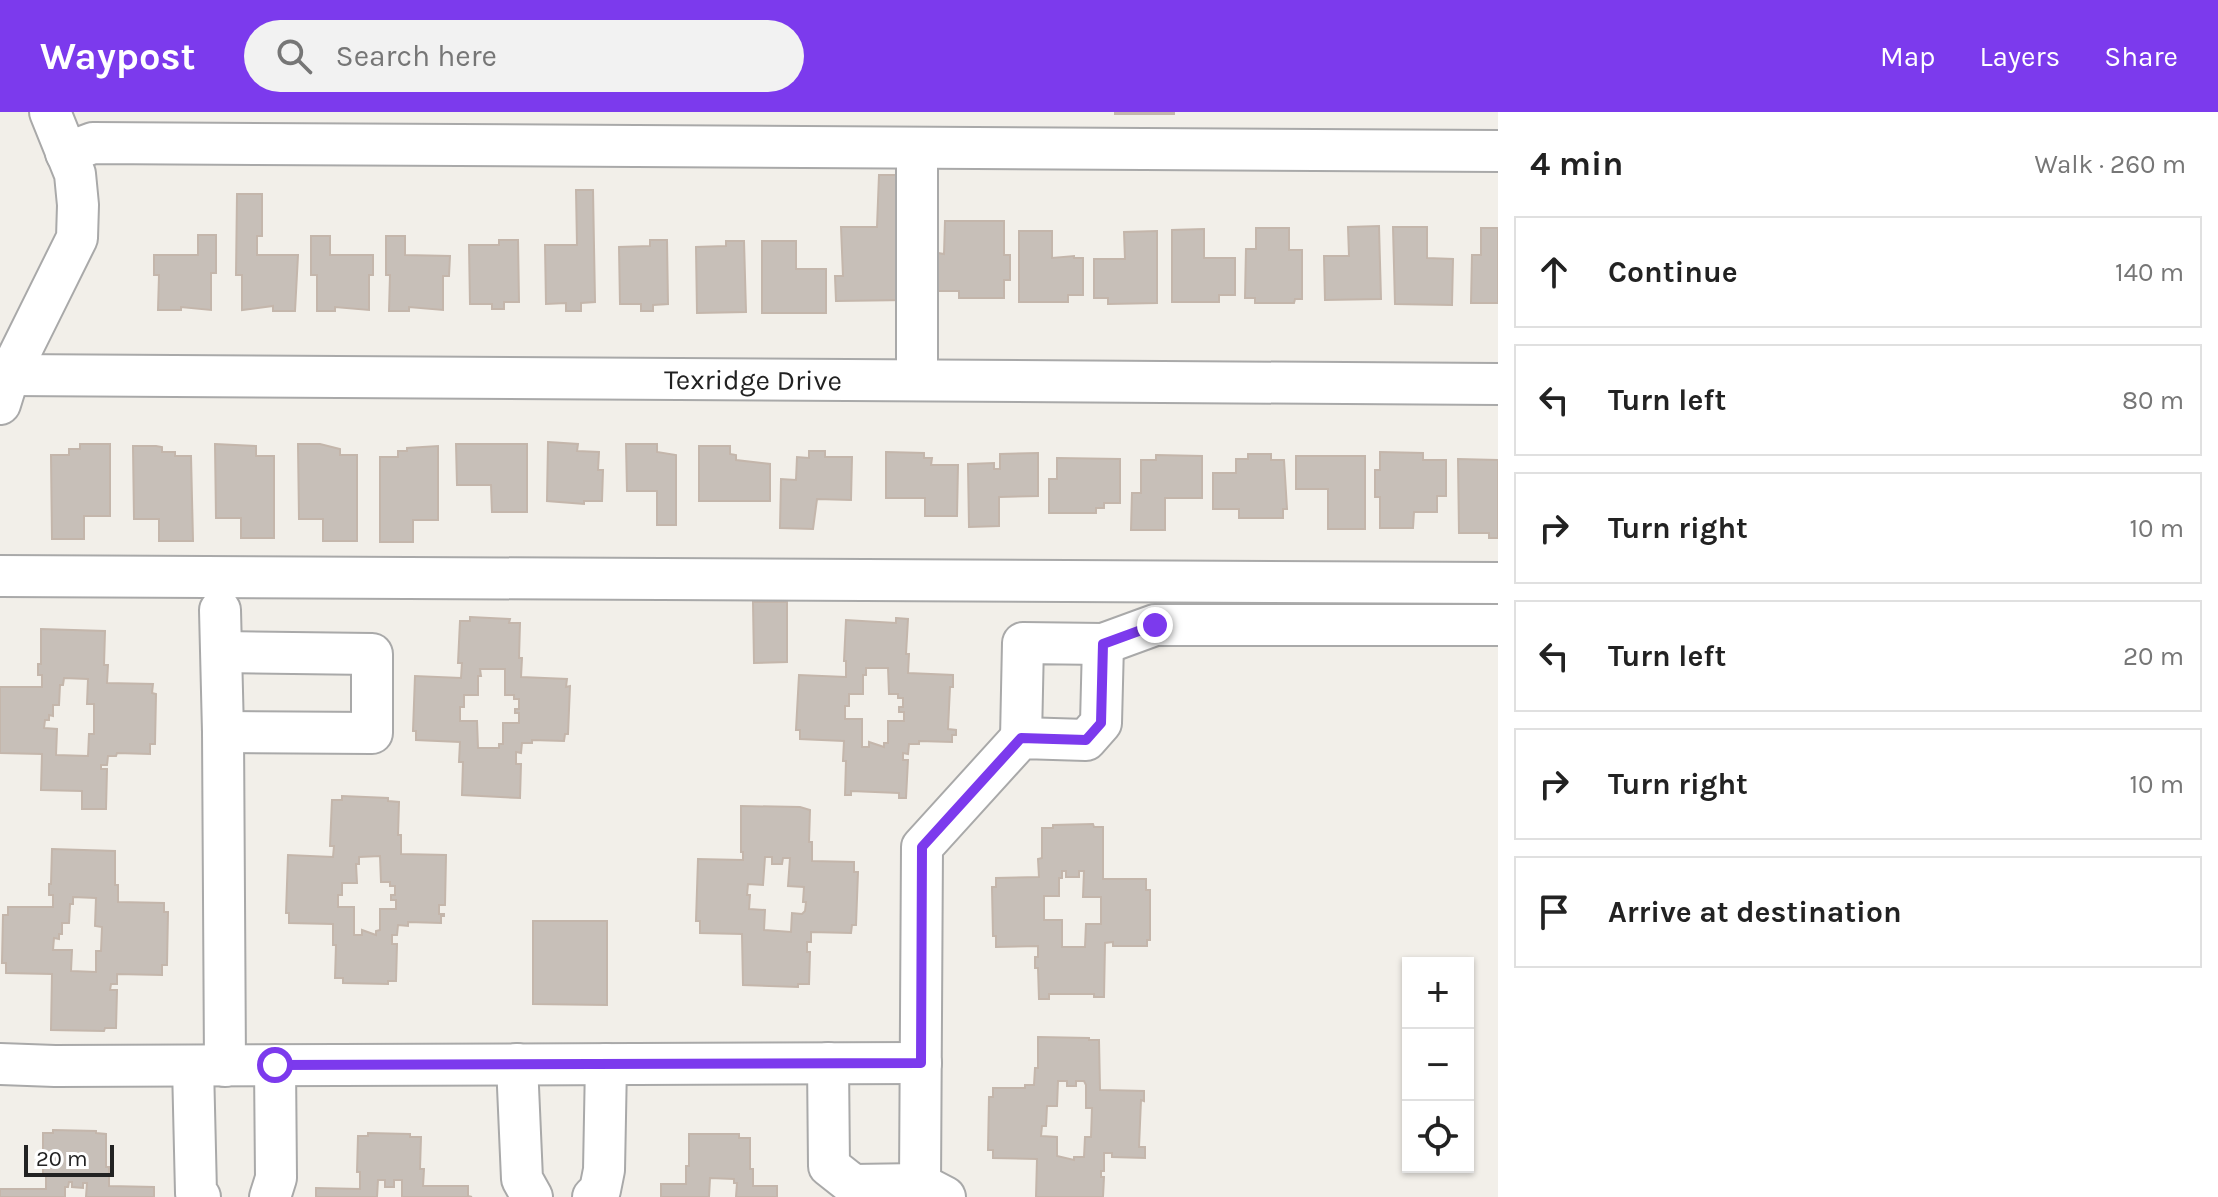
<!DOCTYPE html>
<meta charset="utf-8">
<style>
body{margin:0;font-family:Karla,sans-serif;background:#f2f2f2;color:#222}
.controls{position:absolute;right:24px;bottom:24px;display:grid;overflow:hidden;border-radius:0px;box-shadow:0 2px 6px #0004}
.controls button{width:72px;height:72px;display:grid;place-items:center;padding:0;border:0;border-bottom:2px solid #e0e0e0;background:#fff;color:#222;font:40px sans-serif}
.scale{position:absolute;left:24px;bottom:20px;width:90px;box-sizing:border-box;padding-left:8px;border:4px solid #222;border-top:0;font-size:22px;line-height:28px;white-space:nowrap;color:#222;-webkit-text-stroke:6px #fff;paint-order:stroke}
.stop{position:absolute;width:24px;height:24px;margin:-18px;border:6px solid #7c3aed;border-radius:50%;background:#fff}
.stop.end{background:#7c3aed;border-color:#fff;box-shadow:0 2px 8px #0008}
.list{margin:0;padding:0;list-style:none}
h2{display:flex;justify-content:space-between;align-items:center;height:104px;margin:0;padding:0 32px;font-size:34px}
h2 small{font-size:26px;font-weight:400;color:#767676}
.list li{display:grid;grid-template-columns:52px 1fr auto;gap:24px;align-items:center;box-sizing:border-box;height:112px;margin:0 16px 16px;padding:0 16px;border:2px solid #e0e0e0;border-radius:0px}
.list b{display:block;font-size:30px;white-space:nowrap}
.list em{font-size:26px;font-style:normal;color:#767676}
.icon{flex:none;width:44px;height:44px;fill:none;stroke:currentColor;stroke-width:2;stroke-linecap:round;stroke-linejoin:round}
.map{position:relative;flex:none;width:1498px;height:1085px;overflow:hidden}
header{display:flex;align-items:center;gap:48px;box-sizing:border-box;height:112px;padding:0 40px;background:#7c3aed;color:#fff}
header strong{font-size:38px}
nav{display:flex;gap:44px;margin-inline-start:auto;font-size:28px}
.search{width:560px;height:72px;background:#f2f2f2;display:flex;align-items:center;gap:20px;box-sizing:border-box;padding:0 28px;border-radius:44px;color:#767676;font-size:30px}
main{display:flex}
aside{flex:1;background:#fff}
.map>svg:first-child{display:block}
.building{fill:#c7bfb8;stroke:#c4b6ab;stroke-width:2;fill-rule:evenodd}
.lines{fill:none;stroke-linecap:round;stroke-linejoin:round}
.minor-casing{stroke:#a9a9a9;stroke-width:44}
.minor{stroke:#fff;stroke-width:40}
.route{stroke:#7c3aed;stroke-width:10}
.labels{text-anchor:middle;stroke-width:8;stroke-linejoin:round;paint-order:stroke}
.street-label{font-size:28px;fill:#222;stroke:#fff}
</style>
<header>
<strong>Waypost</strong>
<div class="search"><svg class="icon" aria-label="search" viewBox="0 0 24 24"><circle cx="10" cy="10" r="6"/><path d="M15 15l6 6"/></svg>Search here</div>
<nav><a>Map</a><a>Layers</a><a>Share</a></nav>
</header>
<main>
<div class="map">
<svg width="1498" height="1085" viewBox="0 0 1498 1085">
<rect width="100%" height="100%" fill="#f2efe9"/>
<path class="building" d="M1115,0H1174V2H1115Z
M879,63H899L907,188L836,189L835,164H843L841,115H877Z
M576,78H593L595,190L581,191V199H566V191L546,192L545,133H577Z
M237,82H262V124H257V143H298L295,199H273V194L242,198V163H236Z
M945,109H1004V143H1010V168H1004V186H959V179H938V141L944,142Z
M1379,114L1381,187L1325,188L1324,144H1349L1348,115Z
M1393,115H1427V146L1453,147L1452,193L1395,192Z
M1256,116H1289V138H1302V187H1295L1294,191H1255V186H1245L1246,137H1256Z
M1481,116H1498V191H1471L1472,143H1481Z
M1204,117V146H1235V183H1219V190H1172V118Z
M1019,119H1052V146L1074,144V146H1083V183H1068V190H1019Z
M1157,119V191L1108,192V186H1094V147H1125L1124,120Z
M198,123H216V161H211V198L181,195V198H158L159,163H154V143H198Z
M311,124H330V143H373V163H369V198L335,195V199H317V163H311Z
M386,124H405V143L450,144L449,164H443V198L409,195V199H389L390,163H386Z
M499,128H518L519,190H504V197H492V192H470L469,133H499Z
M650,128H667L668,192L653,193V199H641V192H620L619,135L650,134Z
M726,129H744L746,200L697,201L696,135L726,134Z
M762,129H796V157H826V201H762Z
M548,330L578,332L577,339L599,340L598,358H603L602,389H584V392L547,389Z
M80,332H110V404H84V427H52L51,343H69V337H80Z
M215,332L256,334V344H274V426H241V406H216Z
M298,332H320L340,337V343H357V429H323V407H299Z
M456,332H527V400H492L491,373H457Z
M626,332H657V340L676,343V413H657V379H627Z
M133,334H156L162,335V340H175V344H191L193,429H159V407H134Z
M438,334V408H413V430H380V345H398V339H407V336Z
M699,334H730V342L736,343V348L770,352V389H699Z
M809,339H825V345H852L851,388L817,387L813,417L780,416L781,367L796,368L797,345L809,346Z
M886,340L924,341V346H932L931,353H958L957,404H925V386H886Z
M1380,340L1423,341V348H1446V384H1437V400H1414L1413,416H1380V385H1375V358H1380Z
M1038,341V384L999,385V414L969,415L968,352L994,351V357H1000V342Z
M1248,342H1271V348H1284L1287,397H1283V406H1239V397H1213V361H1236V347H1248Z
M1156,343L1202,344V386H1165V418H1131L1132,381H1141V348H1156Z
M1296,344H1365V417H1328V377H1296Z
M1057,346L1120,347V391H1104V396H1096V401H1049V367H1057Z
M1458,347L1498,348V426H1489V421H1459Z
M753,490H787V550L754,551Z
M470,505L510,507L509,511H520L519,546H522L521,565L567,567L566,575L570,574L568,622H565L564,629L532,628V631H522L521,641L516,640V652H521L520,686L462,683L463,650H459L460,630L416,628V619H413L415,564L461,566L462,551H458L460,509H470ZM480,557H505V583H514V587H519V597H515V601H519V611H503V632H499V636H478L477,609H460V595H464V583H478V564H481Z
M896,506L908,507L906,542H909L908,561L953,563V575H950L948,617L956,618V623H952V630L919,629V632H909L908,642L903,641V648H908L906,686H899V681L851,679V683H845L846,649H843L844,629L800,627V618H796L799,563L846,565V549H844L846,508L896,511ZM866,556H888L889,582H898V586H903V595H899V600H904V609H888V631H884V635L869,630V635H862V607H845V594H849V582H863V563H866Z
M41,517L105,519L104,553H108L107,571L153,572L152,581L156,582L155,632H150V642L117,641L116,644H108L107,653H101V657H107L106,697H82V679L41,678L42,642L0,641V575H42V563H38V552H41ZM64,566L88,567L87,592H94V622H89L88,644L56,643L57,617L44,616L45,608H49V603L53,604V593H59L60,573H63Z
M342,684L388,686V689L399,690L398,723H401V742L446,743L445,793H439V802H444V804H441V811L408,810V814L398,813L397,823H392V832H397L396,869H388V872L343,871V866H335L336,833H333V812L289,811V801H286L288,743L333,745L334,734H330L332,688H342ZM380,744L381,770H390V774H395V783H391V788H396V797H380V818L376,819V823L362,818V823H354V795H338V783H342V771H357L356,752H359V745Z
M741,694L800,695L810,698L809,730H812V749L854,750V760H858L856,813H852L851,821L811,820V830H807V840H810L809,872H798V875L743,873L742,822L700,821V809H696L698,747L743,748V740H741ZM765,745H772V752H782L783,746H790L788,774L804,775L803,790H806L805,799L802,802L792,801L791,820L764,818L765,798L749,797L750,783H747L748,772L763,773Z
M1093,712L1094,715H1103V767H1146V778H1150V828H1147V834H1113V830L1105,831L1104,885H1094V882H1049V887H1039L1038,856H1035V845H1038V834L996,835V824H993L992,775H996V766L1039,765L1038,747L1042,746V716H1053V713ZM1062,759H1066V765H1079V759H1084L1083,785H1101V812H1086L1085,835H1062V808H1044V784H1059V766H1062Z
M52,737L115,739V773H118V790L164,791V800H168L167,853H162V863L117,862V872H111L110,878H117L116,916H105L104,919L51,918L52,862L6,861V851H2L3,803H8V795H53V783H49V772H51ZM73,785L96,786L95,814L102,815L101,839H96V860L71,859L72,838H53L54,826L59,827V822H62V811H69L70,792H73Z
M533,809H607V893L533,892Z
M1038,925L1089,926V928H1099L1100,978L1144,979V989L1141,988L1139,1035H1145V1046L1112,1045V1041H1104V1059H1101V1065H1104L1103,1085H1036L1037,1047L993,1046V1038H988L989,985H993V976H1025V973H1034L1035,956H1038ZM1058,969H1067V974H1076V969H1084L1086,973V996H1092L1091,1025H1085L1084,1045H1074V1048L1057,1044V1025L1041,1024L1042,1014H1046L1047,994H1057Z
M53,1018L96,1019V1021L106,1022V1055H109V1074L154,1075V1085H86L87,1071H83V1076L72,1075V1070H69L68,1075H65V1085H0V1077H46V1063H43V1021H53Z
M368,1021L410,1022V1025H421L420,1057H424L423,1074H468V1084L472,1085H402V1068H394V1075H385V1068H378L377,1085H316V1076L360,1077V1060H357L358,1024H368Z
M689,1022H739V1026H750V1057H753V1074H777V1085H736L737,1071H734V1067L710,1066L709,1085H661V1072H686V1054H689Z"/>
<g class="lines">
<defs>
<g id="minor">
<path d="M917,36V268"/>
<path d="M66,41L93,31L1498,39"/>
<path id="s1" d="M9,263L1498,272"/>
<path d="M0,292L9,263L77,126L78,93L75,62L50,0"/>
<path d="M0,464L1498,471"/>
<path d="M220,498L223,620L225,954"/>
<path d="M222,540L372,542V621L223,620"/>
<path d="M1021,626L1023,531L1103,532L1155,513H1498"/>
<path d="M828,951L829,1054L853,1073L920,1072L945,1085"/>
<path d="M0,952L55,954L921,951"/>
<path d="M517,952L522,1067L532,1085"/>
<path d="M193,954L196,1081L200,1085"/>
<path d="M920,1072L922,735L1021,626L1086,628L1101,611L1103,532"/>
<path d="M270,1085L276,1066L275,953"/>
<path d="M593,1085L600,1078L604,1058L606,952"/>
</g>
</defs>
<use href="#minor" class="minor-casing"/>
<use href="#minor" class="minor"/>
</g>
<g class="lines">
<path class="route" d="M275,953L921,951L922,735L1021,626L1086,628L1101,611L1103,532L1155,513"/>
</g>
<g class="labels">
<g class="street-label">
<text dy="10" stroke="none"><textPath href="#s1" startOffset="744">Texridge Drive</textPath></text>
</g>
</g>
</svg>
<div class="controls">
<button>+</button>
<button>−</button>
<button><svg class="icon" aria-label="locate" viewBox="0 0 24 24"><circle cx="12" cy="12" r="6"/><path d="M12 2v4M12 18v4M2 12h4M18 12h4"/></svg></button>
</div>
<div class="scale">20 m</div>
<div class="stop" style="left:275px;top:953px"></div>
<div class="stop end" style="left:1155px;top:513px"></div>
</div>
<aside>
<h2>4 min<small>Walk · 260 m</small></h2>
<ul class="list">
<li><svg class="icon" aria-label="ahead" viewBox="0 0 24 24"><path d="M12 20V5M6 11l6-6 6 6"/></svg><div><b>Continue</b></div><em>140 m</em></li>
<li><svg class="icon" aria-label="left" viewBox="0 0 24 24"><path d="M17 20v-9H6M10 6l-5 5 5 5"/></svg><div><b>Turn left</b></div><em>80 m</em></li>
<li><svg class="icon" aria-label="right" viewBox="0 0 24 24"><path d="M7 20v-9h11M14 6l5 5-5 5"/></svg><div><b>Turn right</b></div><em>10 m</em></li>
<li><svg class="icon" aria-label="left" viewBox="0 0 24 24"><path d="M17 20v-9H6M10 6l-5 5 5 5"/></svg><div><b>Turn left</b></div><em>20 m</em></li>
<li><svg class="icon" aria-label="right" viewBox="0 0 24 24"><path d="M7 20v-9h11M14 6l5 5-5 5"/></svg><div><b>Turn right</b></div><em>10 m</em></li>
<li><svg class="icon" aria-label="arrive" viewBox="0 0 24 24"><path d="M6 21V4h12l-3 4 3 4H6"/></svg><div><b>Arrive at destination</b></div></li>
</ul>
</aside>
</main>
